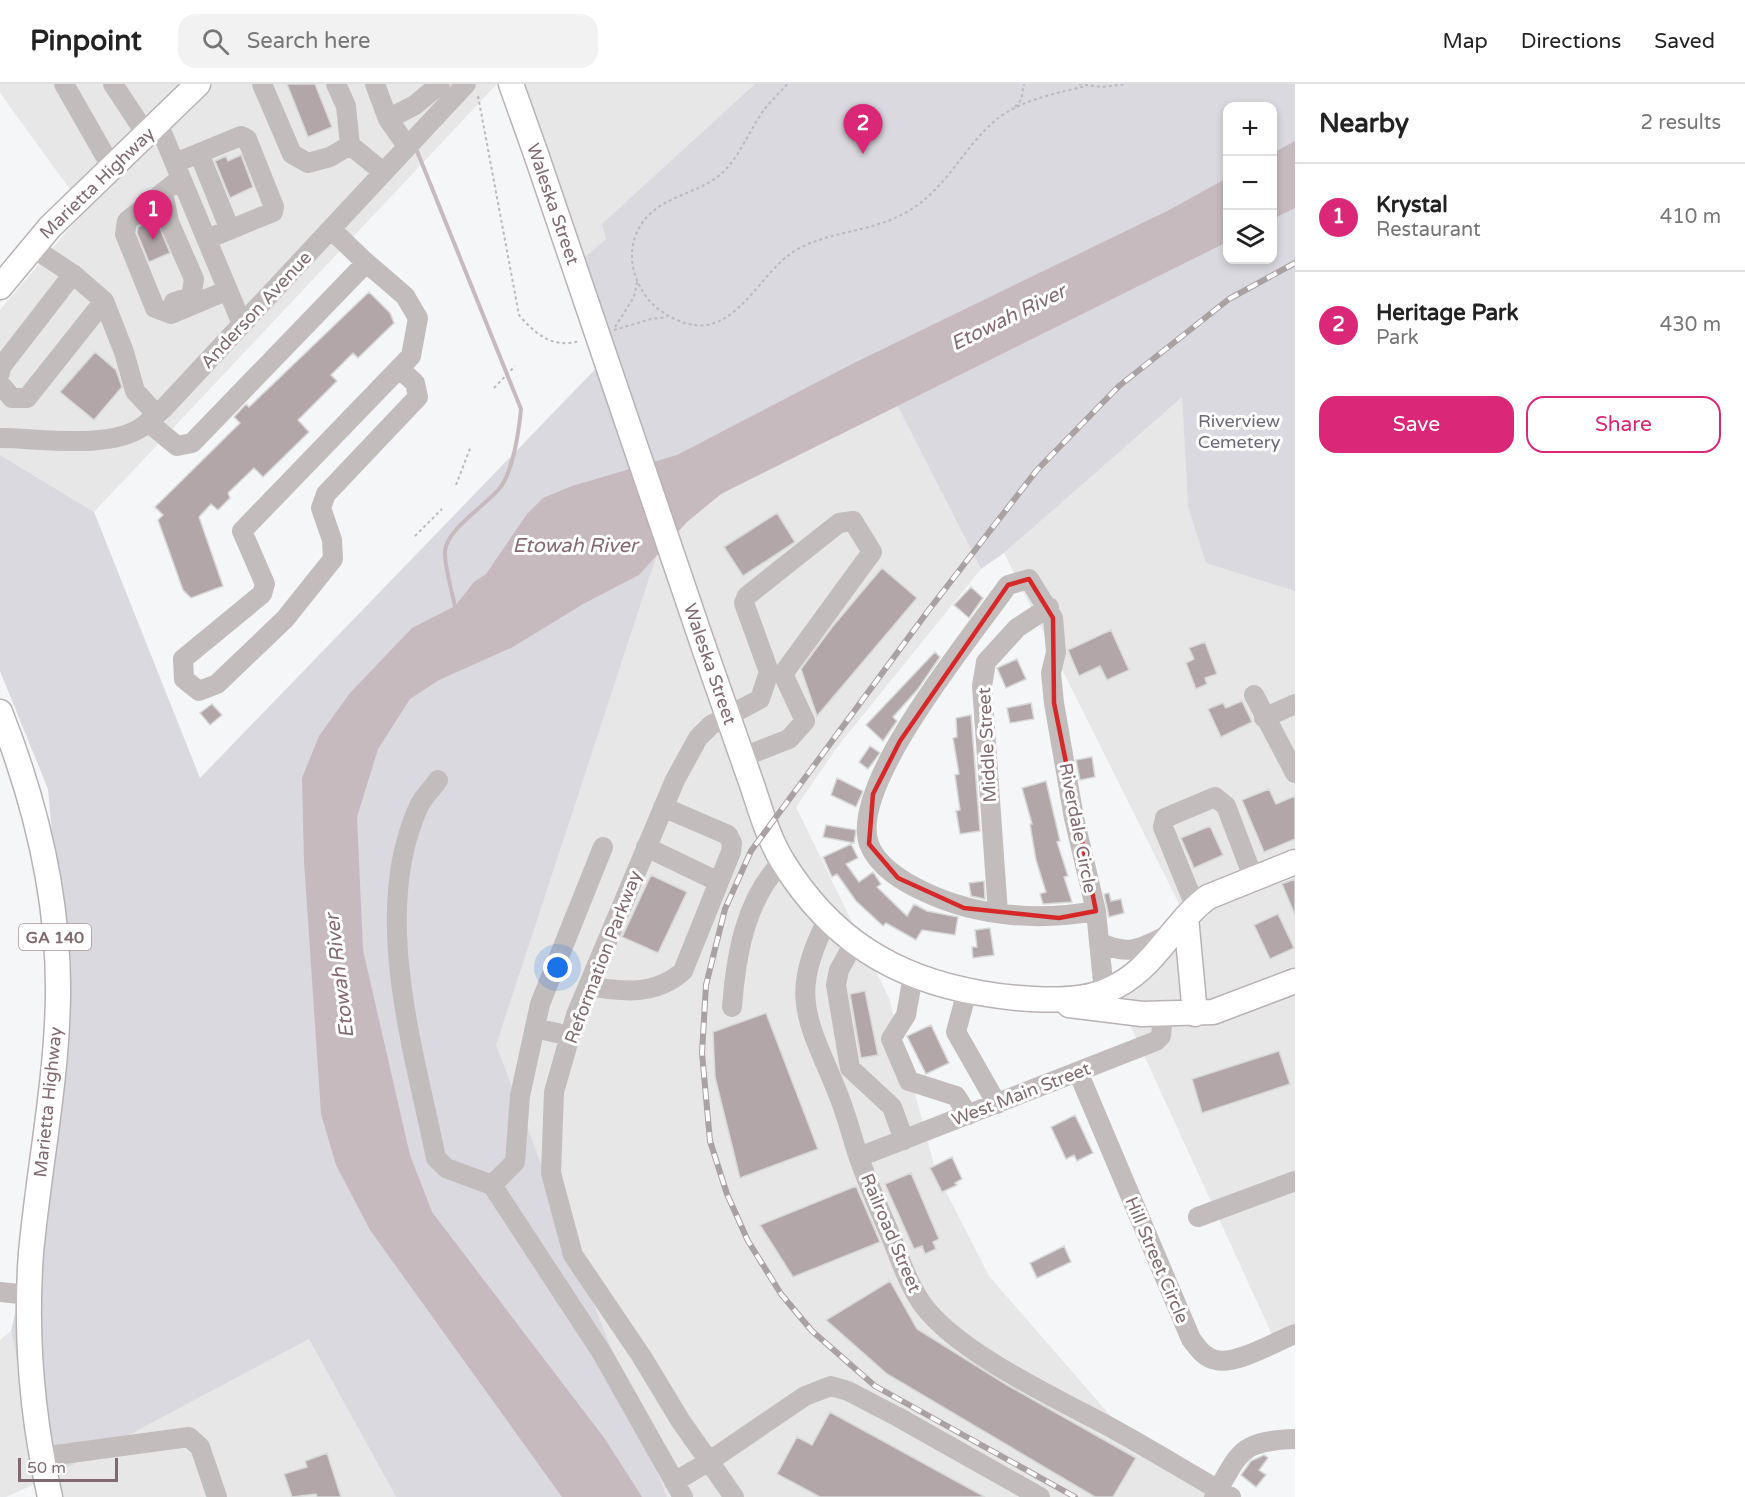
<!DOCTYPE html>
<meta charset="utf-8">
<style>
body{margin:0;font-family:"Varela Round",sans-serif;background:#f2f2f2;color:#222}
.controls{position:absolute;right:18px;top:18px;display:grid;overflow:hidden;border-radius:12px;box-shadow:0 3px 9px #0003}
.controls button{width:54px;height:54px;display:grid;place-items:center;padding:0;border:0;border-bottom:2px solid #e0e0e0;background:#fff;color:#222;font:30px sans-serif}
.scale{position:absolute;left:18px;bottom:15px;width:100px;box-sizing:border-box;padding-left:6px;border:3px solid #816a6f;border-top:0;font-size:16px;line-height:21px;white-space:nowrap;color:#816a6f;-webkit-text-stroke:4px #fff;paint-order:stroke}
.you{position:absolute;left:558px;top:884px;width:21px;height:21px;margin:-15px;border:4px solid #fff;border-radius:50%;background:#1a73e8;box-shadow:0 0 0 9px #1a73e833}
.badge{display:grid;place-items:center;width:39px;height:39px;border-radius:50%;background:#db2777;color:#fff;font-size:20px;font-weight:700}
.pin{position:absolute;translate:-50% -50px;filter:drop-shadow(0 2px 3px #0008)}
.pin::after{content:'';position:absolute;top:32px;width:21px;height:18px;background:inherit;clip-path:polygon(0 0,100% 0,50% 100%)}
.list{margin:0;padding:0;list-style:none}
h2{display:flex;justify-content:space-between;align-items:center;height:78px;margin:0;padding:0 24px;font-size:26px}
h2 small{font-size:20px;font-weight:400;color:#767676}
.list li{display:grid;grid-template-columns:39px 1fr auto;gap:18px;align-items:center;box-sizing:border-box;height:108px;padding:0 24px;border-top:2px solid #e0e0e0}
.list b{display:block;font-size:22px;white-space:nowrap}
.list p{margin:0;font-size:20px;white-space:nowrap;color:#767676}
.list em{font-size:20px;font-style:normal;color:#767676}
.actions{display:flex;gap:12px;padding:18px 24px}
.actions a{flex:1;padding:14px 0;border:2px solid #db2777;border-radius:18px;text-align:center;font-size:21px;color:#db2777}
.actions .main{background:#db2777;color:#fff}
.icon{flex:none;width:33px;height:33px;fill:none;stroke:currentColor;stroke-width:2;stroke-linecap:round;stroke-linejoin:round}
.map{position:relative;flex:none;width:1295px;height:1413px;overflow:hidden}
header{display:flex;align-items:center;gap:36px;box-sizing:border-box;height:84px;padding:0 30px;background:#fff;border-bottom:2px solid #e0e0e0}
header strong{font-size:28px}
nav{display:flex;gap:33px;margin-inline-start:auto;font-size:21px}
.search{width:420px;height:54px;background:#f2f2f2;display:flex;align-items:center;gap:15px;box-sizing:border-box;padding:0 21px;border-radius:18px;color:#767676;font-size:22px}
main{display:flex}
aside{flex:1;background:#fff}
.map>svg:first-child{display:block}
.built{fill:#e7e7e7}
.green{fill:#d9d9df;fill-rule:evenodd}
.water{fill:#c7babf}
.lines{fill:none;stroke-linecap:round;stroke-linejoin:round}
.stream{stroke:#c7babf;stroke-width:4}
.building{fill:#b2a6a9;stroke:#d7d8d8;stroke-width:1.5}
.major-casing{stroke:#b9b2b4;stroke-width:27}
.path{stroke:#bdb8b9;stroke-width:2;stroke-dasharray:3 3;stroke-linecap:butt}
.minor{stroke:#c3bcbd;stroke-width:20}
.major{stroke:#fff;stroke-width:24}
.rail-casing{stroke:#aaa1a3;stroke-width:6}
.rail{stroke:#fff;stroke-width:4;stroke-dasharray:11;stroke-linecap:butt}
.major-bridge-casing{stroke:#b9b2b4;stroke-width:27;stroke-linecap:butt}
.major-bridge{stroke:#fff;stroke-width:24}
.marked{fill:none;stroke:#d62828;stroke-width:4.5;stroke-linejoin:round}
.labels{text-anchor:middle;stroke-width:6;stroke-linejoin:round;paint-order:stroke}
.shield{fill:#fff;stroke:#a7979a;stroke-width:1.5}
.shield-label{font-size:16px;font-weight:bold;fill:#816a6f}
.street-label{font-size:18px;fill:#816a6f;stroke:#fff}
.park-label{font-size:18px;fill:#6a6879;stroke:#fff}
.water-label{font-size:20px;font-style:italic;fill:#856a74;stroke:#fff}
</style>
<header>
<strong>Pinpoint</strong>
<div class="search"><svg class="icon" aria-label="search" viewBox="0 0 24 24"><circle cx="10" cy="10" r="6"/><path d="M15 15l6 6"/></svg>Search here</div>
<nav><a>Map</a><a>Directions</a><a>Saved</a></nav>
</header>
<main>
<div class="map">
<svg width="1295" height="1413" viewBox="0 0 1295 1413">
<rect width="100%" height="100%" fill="#f4f6f7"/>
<path class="built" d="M0,0H497L94,428L0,371V226L85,126L0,9Z
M513,0H788L578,179Z
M886,298L981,485L838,662L796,723L889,914L936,1088L989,1192L1115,1337L1224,1413H667L495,961L665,446Z
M1182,312L1188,423L1206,478L1295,507V1250L1275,1257L1115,908L1184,830L1004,469Z
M11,1247L44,1395L309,1255L396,1413H50L44,1396L6,1413H0V1256Z"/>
<path class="green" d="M755,0H1295V507L1206,479L1188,423L1182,313L1004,469L981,485L886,299L665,446L496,961L667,1413H396L309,1255L44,1396L11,1247L46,1101L61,846L48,705L0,587V371L94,428L200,694L608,272L578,179L606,155L602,140ZM1228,22H1272V176H1228Z"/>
<path class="water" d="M1295,57V124L1273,135V69Z
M1227,94V158L721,410L687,438L639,491L583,520L513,563L439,596L410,615L378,665L357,733L363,866L410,1071L432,1128L605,1355L642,1413H562L370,1146L336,1081L321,1030L304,777L302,694L319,652L350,609L412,544L455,522L474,498L486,490L527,430L543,414L572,402L677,371L856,278L1171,125Z"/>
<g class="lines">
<path class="stream" d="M417,67L521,325C519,346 513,389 499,405C485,422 447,445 445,467C444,482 453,511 456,527"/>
</g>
<path class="building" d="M287,0H315L332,43L308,53Z
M241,71L253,103L230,114L215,77L226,72L228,77Z
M156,134L170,169L149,178L137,149L138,143Z
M369,208L390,229L394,239L358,274L353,269L331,291L337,297L298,336L309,348L263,393L254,384L228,409L230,414L218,426L211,420L199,433L223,502L191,514L183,506L158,436L163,431L155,423L240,339L234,333L246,320L249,323Z
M95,268L116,286L122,303L94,336L60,308Z
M777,429L795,458L743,492L724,463Z
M882,484L917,514L817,632L801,585L833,542Z
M971,503L983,514L969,534L954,521Z
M1111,546L1129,586L1107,596L1100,582L1079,592L1068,566Z
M1205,558L1217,590L1205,594L1207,600L1196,605L1186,579L1194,575L1189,564Z
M935,568L940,573L918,605L893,633L897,637L883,657L866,641Z
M1017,575L1026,595L1006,604L997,584Z
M1242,617L1252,638L1221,653L1208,625L1223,619L1226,624Z
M1031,619L1034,635L1010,639L1007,624Z
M212,620L222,631L210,641L200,629Z
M971,631L980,747L960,750L956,727L960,726L955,691L959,690L953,654L957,653L956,634Z
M870,662L880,669L868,685L859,678Z
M1092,673L1095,693L1080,696L1076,676Z
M837,694L863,707L856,723L831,711Z
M1046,697L1060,757L1057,758L1068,792L1064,793L1072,818L1043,820L1040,810L1046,808L1036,776L1030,740H1032L1022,704Z
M1269,705L1276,720L1295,712V755L1264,768L1242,716Z
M826,741L856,746L854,759L823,753Z
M1210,742L1223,771L1194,784L1181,754Z
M851,760L858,774L846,780L859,798L873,788L881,800L877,803L907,832L914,820L927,827L958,833L955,851L922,846L916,856L886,839L883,842L856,817L837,790L832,793L823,773Z
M651,791L687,808L658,869L622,853Z
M1295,795V831L1282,800Z
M984,797L985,815L971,812L969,799Z
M1109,809L1111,817L1121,815L1124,829L1109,833L1104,810Z
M1278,830L1294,864L1270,875L1254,841Z
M990,844L994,871L973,874L972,863H977L975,846Z
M865,907L878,971L861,974L850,910Z
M766,929L818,1065L740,1094L715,993L713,948Z
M931,941L949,979L926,990L907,952Z
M1279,967L1290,1000L1202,1029L1192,995Z
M1075,1031L1093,1069L1077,1077L1074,1071L1066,1075L1051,1043Z
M952,1073L962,1095L955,1099L957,1101L942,1108L930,1084Z
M911,1089L939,1155L933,1158L936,1165L925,1170L922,1162L914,1165L885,1100Z
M856,1102L880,1158L793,1193L760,1141Z
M1064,1162L1071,1178L1037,1194L1030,1179Z
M890,1197L917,1245L1007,1301L1136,1374L1113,1413H1095L887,1290L826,1236Z
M830,1328L985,1413H820L777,1390L797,1353L812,1361Z
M327,1369L341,1413H317L316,1410L292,1413L284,1390L307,1383L305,1377Z
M1264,1371L1268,1374L1259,1386L1266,1391L1256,1403L1241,1391L1251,1377Z"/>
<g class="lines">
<defs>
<path id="major" d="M511,0L536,70
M0,203L50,143L198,0
M703,561C719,606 735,652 751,698C760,724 768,754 783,778C830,854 893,894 980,909C1014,915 1073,921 1106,907C1155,887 1169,842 1208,813L1295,778
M0,628C36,719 59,814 58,911C57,997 39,1083 31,1169C25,1251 32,1333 50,1413
M1186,833L1195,930
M1069,921L1142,930L1213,928L1295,897"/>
</defs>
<use href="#major" class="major-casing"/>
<path class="path" d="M787,0C777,12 765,22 758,35C746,54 737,76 720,91C698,109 665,112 646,134C628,155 628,183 642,206C649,219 661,229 675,235C734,264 757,187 798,165C833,146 875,148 910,126C947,104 964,62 997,35C1021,16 1057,9 1086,2
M1079,0L1102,3L1126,0
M478,12L519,231C535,250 553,265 579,257
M1015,23L1021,16L1024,0
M615,243L634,213L637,198
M614,246L651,235L667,233
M494,304L515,282
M456,401L471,362
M415,452L442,425"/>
<path class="minor" d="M64,0L112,84
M113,0L146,50
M262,0L292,70L308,79L330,73L350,61
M336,0L346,22L350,61L383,88
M375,0L388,35L407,62
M388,35L415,21L440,0
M158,39L242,240
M199,69L230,146
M175,79L241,52L247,55L274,123L273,128L207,155
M181,94L127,137L125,150L155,224L171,230L228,206
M163,108L169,138L194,195L191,213L174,218
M32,163L74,191L104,217L124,268L135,307L157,331
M362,175L405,212L418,234L411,272L242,447L265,500L262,510L183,575L184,595L199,607L217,600L285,535L333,475L332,456L321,424L326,410L418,313L415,299L399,284
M0,289L1,283L73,190
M0,300L12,314H27L104,217
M148,338L177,362L192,359L362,183V175L331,145
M0,354C40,354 108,366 142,343C149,338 156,331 163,325L466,0
M1254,611L1295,689
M1264,634L1295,620
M438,696C432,705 423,713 419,722C370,828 414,966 436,1074L446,1084L492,1101
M603,763L540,920L520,1012L515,1078L492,1101L602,1269L683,1413
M646,763L719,798
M1195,822L1163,743L1165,734L1215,713L1226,722L1253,793
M1096,827C1039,837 979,833 927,809C905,799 878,784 869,760C848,701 973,551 1008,501L1029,495L1053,534L1056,568L1051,589L1054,619L1074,734L1096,827L1104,908
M998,829L982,602L986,578L1017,544L1049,523
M828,835C785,915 811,940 840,1015C847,1033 852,1053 858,1071C868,1101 882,1131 894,1160C902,1181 910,1203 923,1221C959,1270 1062,1317 1117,1347C1155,1368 1192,1391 1231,1413
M1099,858C1129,873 1142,864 1170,850
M854,859L839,886L836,901L850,984L892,1023L904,1056
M913,892L906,931L891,955L909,997L956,1012L968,1031
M588,902C622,908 656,912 683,887L731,768L732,759L728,751L663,723
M967,907L956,948L997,1020
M732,923C736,871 745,816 782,778
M535,944L570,952
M1078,988L1191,1255C1198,1264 1204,1274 1216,1276C1236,1281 1275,1258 1295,1250
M859,1073L1156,957L1161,952L1163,930
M1198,1133L1295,1097
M0,1208L29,1211
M41,1373L189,1353L200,1363L217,1413
M674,1398L708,1378L805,1312L831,1302L848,1307L898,1333L1040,1413
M734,1413L680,1336L642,1273L573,1171L551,1089L554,1008L576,931L675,696L698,654L711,641L760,615L769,588L744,519L747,512L839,439L853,437L872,468L783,590L805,637L789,655L743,673
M1214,1413C1240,1368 1239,1357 1295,1355"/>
<use href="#major" class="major"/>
<defs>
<path id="rail" d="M1075,1413L875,1302L812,1247L781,1210L748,1157L727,1110L710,1057L702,969L706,901L725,825L751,767L928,527L1037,386L1119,302L1229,215L1295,179"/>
</defs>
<use href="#rail" class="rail-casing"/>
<use href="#rail" class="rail"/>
<defs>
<path id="major-bridge" d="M536,70L703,561"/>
</defs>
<use href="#major-bridge" class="major-bridge-casing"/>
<use href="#major-bridge" class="major-bridge"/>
</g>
<path class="marked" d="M1029,495L1053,534L1054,619L1096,827L1059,834L964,824L898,794L869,760L873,710L900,657L1008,501Z"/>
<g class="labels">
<rect class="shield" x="19" y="840" width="72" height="26" rx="4.5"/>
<g class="shield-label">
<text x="55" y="859">GA 140</text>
</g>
<g class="street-label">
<text transform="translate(97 99) rotate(-44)" y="6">Marietta Highway</text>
<text transform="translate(553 120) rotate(71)" y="6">Waleska Street</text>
<text transform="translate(256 226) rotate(-47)" y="6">Anderson Avenue</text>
<text transform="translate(710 580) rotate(71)" y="6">Waleska Street</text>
<text transform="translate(987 661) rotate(-93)" y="6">Middle Street</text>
<text transform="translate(1078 744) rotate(79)" y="6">Riverdale Circle</text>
<text transform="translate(603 873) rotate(-69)" y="6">Reformation Parkway</text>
<text transform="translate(1021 1010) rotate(-21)" y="6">West Main Street</text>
<text transform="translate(48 1018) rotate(-84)" y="6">Marietta Highway</text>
<text transform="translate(891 1149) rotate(67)" y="6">Railroad Street</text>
<text transform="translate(1157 1176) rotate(67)" y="6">Hill Street Circle</text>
</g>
<g class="park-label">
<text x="1239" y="343">Riverview<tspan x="1239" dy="21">Cemetery</tspan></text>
</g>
<g class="water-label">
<text transform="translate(1008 233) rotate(-26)" y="7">Etowah River</text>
<text x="575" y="468">Etowah River</text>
<text transform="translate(339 892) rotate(-97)" y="7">Etowah River</text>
</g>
</g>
</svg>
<div class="controls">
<button>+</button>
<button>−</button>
<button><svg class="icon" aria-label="layers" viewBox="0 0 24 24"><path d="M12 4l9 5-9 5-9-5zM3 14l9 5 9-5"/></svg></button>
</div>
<div class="scale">50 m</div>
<div class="you"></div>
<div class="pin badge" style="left:153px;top:156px">1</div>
<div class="pin badge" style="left:863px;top:70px">2</div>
</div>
<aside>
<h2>Nearby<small>2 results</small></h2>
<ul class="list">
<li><span class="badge">1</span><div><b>Krystal</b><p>Restaurant</p></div><em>410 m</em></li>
<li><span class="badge">2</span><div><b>Heritage Park</b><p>Park</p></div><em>430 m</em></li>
</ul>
<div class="actions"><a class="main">Save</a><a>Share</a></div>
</aside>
</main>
